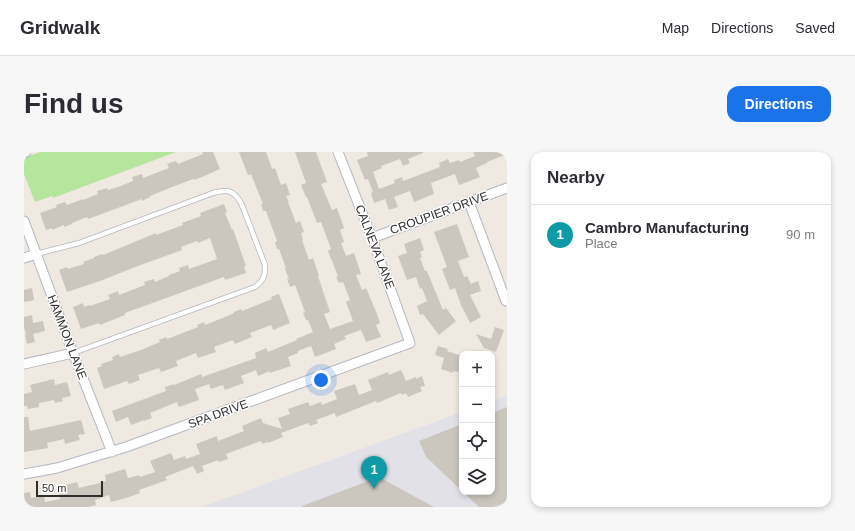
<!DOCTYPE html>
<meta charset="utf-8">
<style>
body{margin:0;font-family:Arial,sans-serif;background:#f7f7f7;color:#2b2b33}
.controls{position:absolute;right:12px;bottom:12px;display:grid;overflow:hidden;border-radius:8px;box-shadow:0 2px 6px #0003}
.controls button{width:36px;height:36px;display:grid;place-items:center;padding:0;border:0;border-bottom:1px solid #e1e1e2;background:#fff;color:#2b2b33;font:20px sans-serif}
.scale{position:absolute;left:12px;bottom:10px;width:67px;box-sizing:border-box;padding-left:4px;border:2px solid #2e2e2e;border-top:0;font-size:11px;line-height:14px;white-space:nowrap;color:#2e2e2e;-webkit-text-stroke:3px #fff;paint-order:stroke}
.you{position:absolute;left:297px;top:228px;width:14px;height:14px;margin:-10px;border:3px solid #fff;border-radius:50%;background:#1a73e8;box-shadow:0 0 0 6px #1a73e833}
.badge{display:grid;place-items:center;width:26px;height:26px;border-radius:50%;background:#1a73e8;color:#fff;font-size:13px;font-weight:700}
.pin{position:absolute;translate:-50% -33px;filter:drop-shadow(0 1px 2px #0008)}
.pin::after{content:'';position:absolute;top:21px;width:14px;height:12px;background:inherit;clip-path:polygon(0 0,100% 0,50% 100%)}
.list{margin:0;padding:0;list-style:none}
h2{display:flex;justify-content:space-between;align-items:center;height:52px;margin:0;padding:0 16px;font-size:17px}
h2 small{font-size:13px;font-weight:400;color:#7c7c81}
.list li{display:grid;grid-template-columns:26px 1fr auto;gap:12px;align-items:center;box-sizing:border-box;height:60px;padding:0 16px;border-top:1px solid #e1e1e2}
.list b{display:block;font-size:15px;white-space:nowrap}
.list p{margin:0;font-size:13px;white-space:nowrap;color:#7c7c81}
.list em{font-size:13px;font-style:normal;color:#7c7c81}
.icon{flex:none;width:22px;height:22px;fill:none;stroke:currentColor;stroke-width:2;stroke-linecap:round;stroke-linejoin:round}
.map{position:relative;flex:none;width:483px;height:355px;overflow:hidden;border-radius:12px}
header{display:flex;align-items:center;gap:24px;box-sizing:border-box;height:56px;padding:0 20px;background:#fff;border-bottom:1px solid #e1e1e2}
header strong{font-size:19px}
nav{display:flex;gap:22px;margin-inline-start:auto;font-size:14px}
.intro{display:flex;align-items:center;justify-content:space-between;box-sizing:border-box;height:96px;padding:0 24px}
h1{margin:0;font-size:28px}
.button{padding:10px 18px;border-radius:12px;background:#1a73e8;color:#fff;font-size:14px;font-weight:700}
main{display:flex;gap:24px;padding:0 24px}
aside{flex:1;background:#fff;border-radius:12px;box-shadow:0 2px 6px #0003}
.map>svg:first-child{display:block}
.industrial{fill:#e3e1e8}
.green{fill:#b6e59e}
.building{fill:#cbc7bf}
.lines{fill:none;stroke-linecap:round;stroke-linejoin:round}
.service-casing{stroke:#b4b7c1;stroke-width:6}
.minor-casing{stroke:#b4b7c1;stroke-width:11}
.service{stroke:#fff;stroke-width:4.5}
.minor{stroke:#fff;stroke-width:9}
.labels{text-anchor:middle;stroke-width:3;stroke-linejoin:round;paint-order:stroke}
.street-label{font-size:12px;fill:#2e2e2e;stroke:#fff}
</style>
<header>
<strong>Gridwalk</strong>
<nav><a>Map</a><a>Directions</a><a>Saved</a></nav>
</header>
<div class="intro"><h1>Find us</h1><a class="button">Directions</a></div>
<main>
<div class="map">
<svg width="483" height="355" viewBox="0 0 483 355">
<rect width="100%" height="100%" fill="#efe9e1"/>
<path class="industrial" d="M483,243V355H178L438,260V340H468V249Z"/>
<path class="green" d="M16,0H152L29,46L28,44L11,50L0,22V6Z"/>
<path class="building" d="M178,0H189L196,17L178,25L170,28L169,27L143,37L126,44V45L118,49V47L64,67L63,65L48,71V72L40,75V73L28,78V76L22,78L16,61L33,55L32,53L41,50L43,53L59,47V48L74,42L73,39L83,36L84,38L94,35L109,29L108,25L118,22L119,26L145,16L143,12L152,9L154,12L179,2Z
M215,0H242L248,17L251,16L257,33L262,31L266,43L262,44L265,50H264L272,71L276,69L280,80L277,81L279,88H278L285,108L289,106L295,124H294L306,160L300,162L306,177L329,169L322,150L326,148L319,130L315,131L312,125L314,124L304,99L307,97L297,70L293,71L283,45H282L277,33L282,31L271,0H292L303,30L297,32L308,58L313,56L320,76L316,78L320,90L317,91L322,104L330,101L337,122L332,123L338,138L342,136L353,162L356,171L352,173L357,185L342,190L337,178L320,184L322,187L310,192L312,197L291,205L287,194L274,199V201L264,205L267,214L246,221V219L234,224L232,218L217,224L220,231L201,238L199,233L187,237L185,232L171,237L175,248L155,255L153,250L126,261L128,266L120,269V268L107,273L104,265L92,270L88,259L142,239L141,235L150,232V233L177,222L178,225L232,206L231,201L242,196L244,200L273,188L272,187L289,180L284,168H282L279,161L281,160L271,133L266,135L263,127H265L261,117L262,116L255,97H253L251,90L253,89L242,59H239L237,52H239L227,22L224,23Z
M343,0H399V1L384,7L386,11L379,14L376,7L357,14L358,16L349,20L355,37L371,31L370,28L378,25L379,29L416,15L415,11L424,7L426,11L435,8L436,10L451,4L449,0H483V2L463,10V11L452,16L456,25L435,33L431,22L407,31L410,42L390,50L386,39L370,45L374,55L365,58L361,47L350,51L347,41L349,40L344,27L341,28L333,8L344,4Z
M200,52L203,60L201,61L208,78L209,77L222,114L220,115L222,121L201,128L200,125L101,161V163L76,173L75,171L57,177L49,155L59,151L60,155L66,153V154L86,147L84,143L94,139L95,143L121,133L120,130L130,127L131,130L145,124V123L156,119L155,116L164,113L165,117L193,107L186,86L174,91L173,89L157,95L158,98L114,114L76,129L43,140L35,118L43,115L44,117L60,112L59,110L70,106V105L78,102L79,103L132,81V83L159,73L158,71L177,64L176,61Z
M433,72L445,105L434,109L440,125L443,124L447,132L454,129L457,139L446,143L457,165L446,171L437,153L431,136L426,138L418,117L423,115L410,80Z
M396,86L400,98L396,100L398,105L396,106L401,119H403L419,158L422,156L432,169L415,183L399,162L396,163L393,154L403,149L398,136L396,137L392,125L383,128L374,104L383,101L380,92Z
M8,136L10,148L0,150V138Z
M255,142L266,171L249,178L247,173L226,181L228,185L211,192L209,188L190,195L192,200L174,206L172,201L152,209L154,214L137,220L135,216L114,223L116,228L105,232L103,229L80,237L73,216L78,214L77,212L89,208L88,205L95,202L96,205L117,198L136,190L135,188L142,185L143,187L174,175L173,173L180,170L181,173L201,165L210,161V160L217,157L218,159L248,147L247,145Z
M8,163L9,171L19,169L21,179L9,182L11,190L3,192L1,183H2L0,175V165Z
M471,175L480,178L472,200L460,196L452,182L467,187Z
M414,194L424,197L423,199L438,204V207L434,220L429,219V221L417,217L420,206L411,203Z
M377,218L382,229L392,225V227L398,224L401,234L396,235L398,239L384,245L382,241L378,243L377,241L353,251L352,249L312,265L311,261L292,268L294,271L286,274L284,271L257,281L259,285L244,291V290L238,292L237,289L202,302L204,307L195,310L194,308L178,314L180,319L173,322L171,317H170L169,314L141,325L143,328L115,338L116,341L102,346L87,350L85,343L71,348L72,353L65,355H0V341L6,340L7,346L20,344L21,350L36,347L33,335L53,330L55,336L67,333H68L82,329L81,323L101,317L104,326L115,323L116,325L131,320L126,309L147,301L150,308L161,304L162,307L176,302L172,292L193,284L194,289L220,279L218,274L237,266L239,271L258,277L254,266L266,262L264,257L284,250L286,254L297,250L298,253L313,247L310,239L331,232L335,243L348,238L344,228L364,220L365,223Z
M30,227L31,233L43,230L47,244L38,246L39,249L31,251L30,248L15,251V255L4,257L3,254H0V242L8,240L6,233Z
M483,255V350L469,355H455L439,340H468V261Z
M0,265H4L6,279L57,268L61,282L54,283L56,288L41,292L40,287L23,291L24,296L0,300Z
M438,272V339L402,305L395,289Z
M355,325L410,355H278V354Z"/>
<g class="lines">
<defs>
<path id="service" d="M12,102L55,91L189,41C204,37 210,38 218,53L241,113C241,125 240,128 231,135L49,201"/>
<path id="minor" d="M0,1L2,0
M445,50L482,149L483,148
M0,69L49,201L88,300
M348,86L483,36
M0,106L12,102
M0,212L49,201
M0,322L33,316L102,295L386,191L348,86L314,0"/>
</defs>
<use href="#service" class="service-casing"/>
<use href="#minor" class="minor-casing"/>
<use href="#service" class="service"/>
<use href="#minor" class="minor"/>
</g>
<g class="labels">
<g class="street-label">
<text transform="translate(415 61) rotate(-20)" y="4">CROUPIER DRIVE</text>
<text transform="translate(351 95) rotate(69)" y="4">CALNEVA LANE</text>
<text transform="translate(43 185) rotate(69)" y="4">HAMMON LANE</text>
<text transform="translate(194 262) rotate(-20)" y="4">SPA DRIVE</text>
</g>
</g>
</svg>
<div class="controls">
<button>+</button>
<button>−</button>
<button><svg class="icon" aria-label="locate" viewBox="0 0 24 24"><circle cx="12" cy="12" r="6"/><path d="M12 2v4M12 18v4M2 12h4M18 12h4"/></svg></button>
<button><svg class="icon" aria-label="layers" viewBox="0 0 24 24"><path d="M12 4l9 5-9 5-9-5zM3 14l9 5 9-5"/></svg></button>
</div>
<div class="scale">50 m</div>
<div class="you"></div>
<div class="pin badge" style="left:350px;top:337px;background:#0f9aa8">1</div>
</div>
<aside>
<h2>Nearby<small></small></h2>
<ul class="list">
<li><span class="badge" style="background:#0f9aa8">1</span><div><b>Cambro Manufacturing</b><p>Place</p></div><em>90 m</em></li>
</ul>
</aside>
</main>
